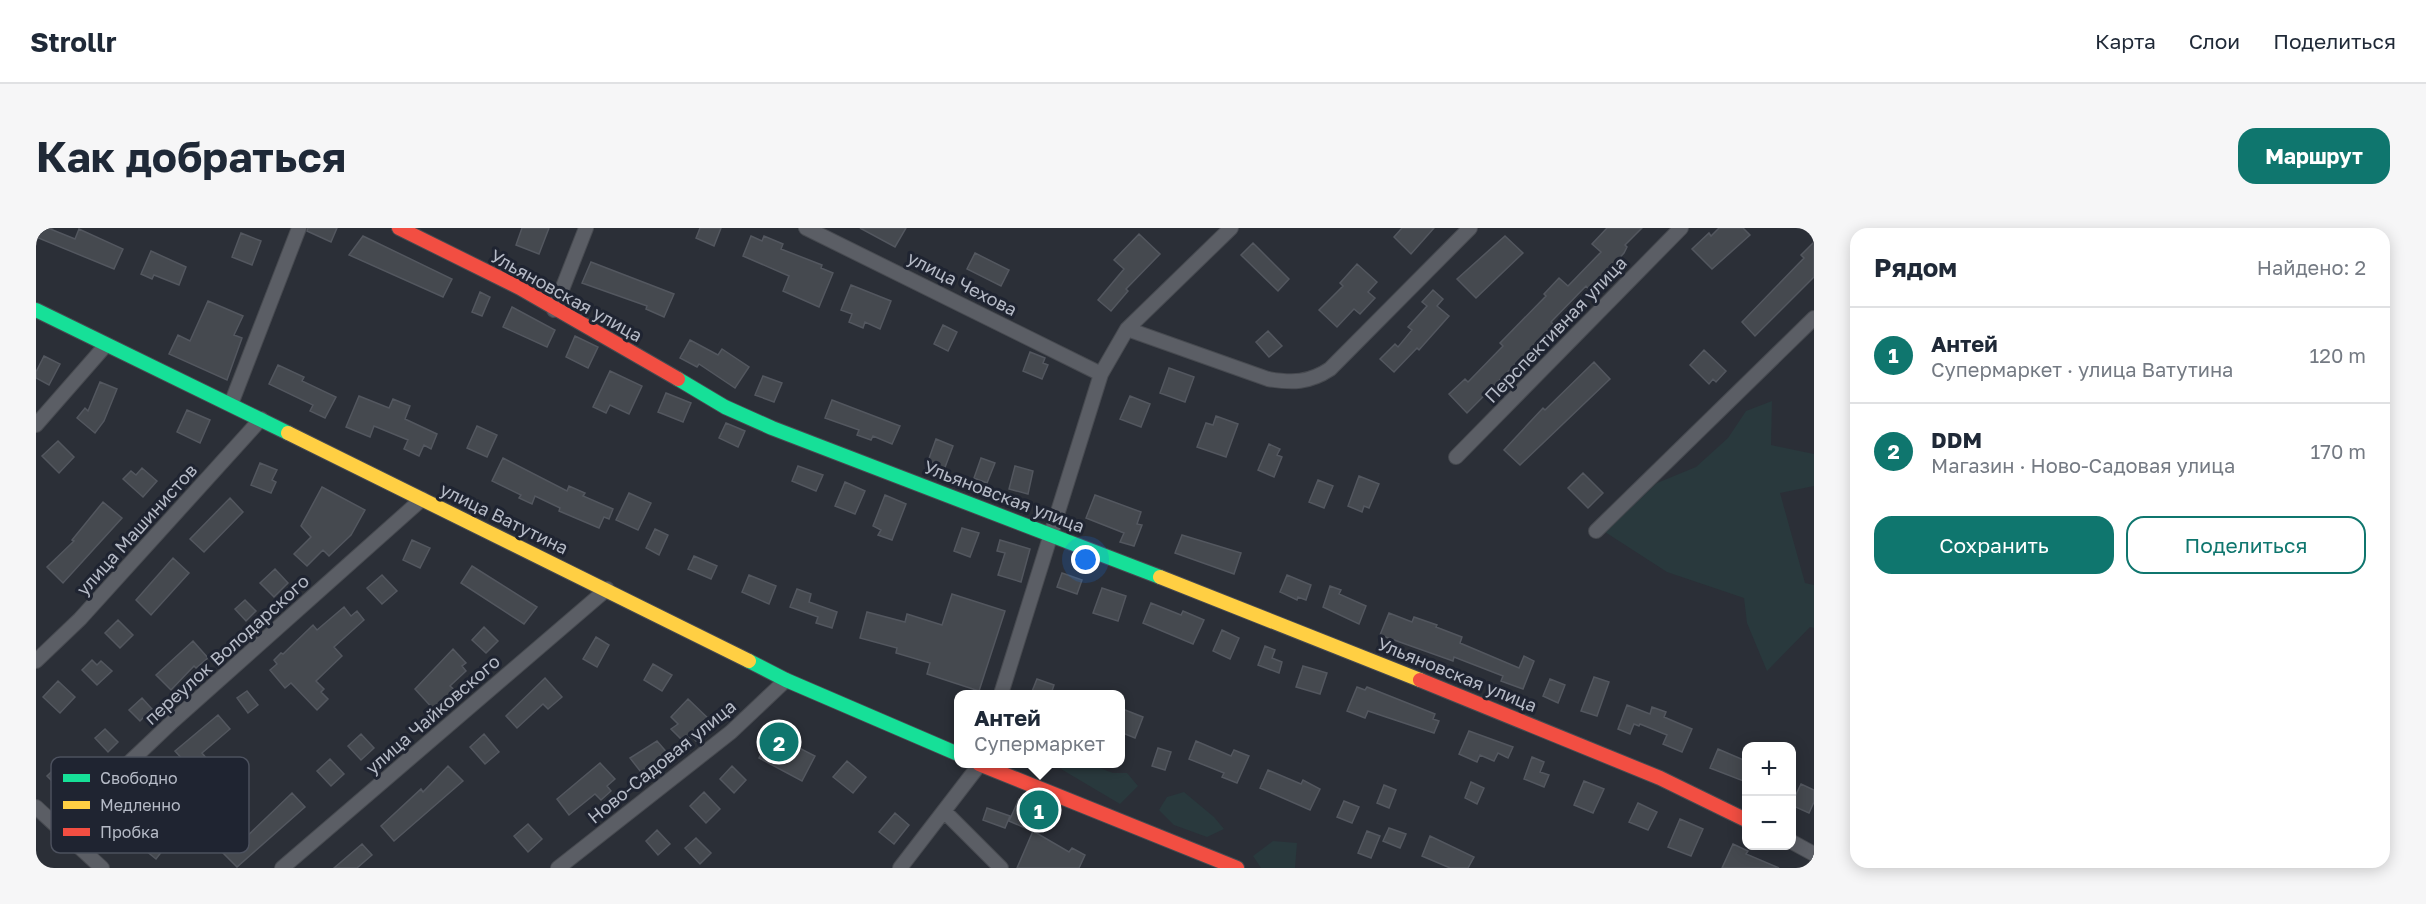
<!DOCTYPE html>
<html lang="ru">
<meta charset="utf-8">
<style>
body{margin:0;font-family:"Golos Text",sans-serif;background:#f6f6f7;color:#1f2937}
.controls{position:absolute;right:18px;bottom:18px;display:grid;overflow:hidden;border-radius:12px;box-shadow:0 3px 15px #0003}
.controls button{width:54px;height:54px;display:grid;place-items:center;padding:0;border:0;border-bottom:2px solid #e0e1e3;background:#fff;color:#1f2937;font:30px sans-serif}
.you{position:absolute;left:1050px;top:332px;width:21px;height:21px;margin:-15px;border:4px solid #fff;border-radius:50%;background:#1a73e8;box-shadow:0 0 0 9px #1a73e833}
.badge{display:grid;place-items:center;width:39px;height:39px;border-radius:50%;background:#0f766e;color:#fff;font-size:20px;font-weight:700}
.pin{position:absolute;translate:-50% -50%;border:3px solid #fff;box-shadow:0 2px 6px #0006}
.popup{position:absolute;left:918px;top:462px;width:171px;height:78px;box-sizing:border-box;display:grid;place-content:center;border-radius:12px;background:#fff;filter:drop-shadow(0 2px 4px #0005);font-size:20px;white-space:nowrap;color:#747a83}
.popup b{font-size:22px;color:#1f2937}
.popup::after{content:'';position:absolute;left:50%;top:100%;margin-left:-12px;border:12px solid transparent;border-top-color:#fff}
.list{margin:0;padding:0;list-style:none}
h2{display:flex;justify-content:space-between;align-items:center;height:78px;margin:0;padding:0 24px;font-size:26px}
h2 small{font-size:20px;font-weight:400;color:#747a83}
.list li{display:grid;grid-template-columns:39px 1fr auto;gap:18px;align-items:center;box-sizing:border-box;height:96px;padding:0 24px;border-top:2px solid #e0e1e3}
.list b{display:block;font-size:22px;white-space:nowrap}
.list p{margin:0;font-size:20px;white-space:nowrap;color:#747a83}
.list em{font-size:20px;font-style:normal;color:#747a83}
.actions{display:flex;gap:12px;padding:18px 24px}
.actions a{flex:1;padding:14px 0;border:2px solid #0f766e;border-radius:18px;text-align:center;font-size:21px;color:#0f766e}
.actions .main{background:#0f766e;color:#fff}
.map{position:relative;flex:none;width:1778px;height:640px;overflow:hidden;border-radius:18px}
header{display:flex;align-items:center;gap:36px;box-sizing:border-box;height:84px;padding:0 30px;background:#fff;border-bottom:2px solid #e0e1e3}
header strong{font-size:28px}
nav{display:flex;gap:33px;margin-inline-start:auto;font-size:21px}
.intro{display:flex;align-items:center;justify-content:space-between;box-sizing:border-box;height:144px;padding:0 36px}
h1{margin:0;font-size:42px}
.button{padding:15px 27px;border-radius:18px;background:#0f766e;color:#fff;font-size:21px;font-weight:700}
main{display:flex;gap:36px;padding:0 36px}
aside{flex:1;background:#fff;border-radius:18px;box-shadow:0 3px 15px #0003}
.map>svg:first-child{display:block}
.green{fill:#29393d}
.building{fill:#45494f;stroke:#53575f;stroke-width:1.5}
.lines{fill:none;stroke-linecap:round;stroke-linejoin:round}
.street-casing{stroke:#474a50;stroke-width:16}
.fast-casing{stroke:#474a50;stroke-width:16}
.slow-casing{stroke:#474a50;stroke-width:16}
.jam-casing{stroke:#474a50;stroke-width:16}
.street{stroke:#5b5e65;stroke-width:14}
.fast{stroke:#16e098;stroke-width:14}
.slow{stroke:#ffcf43;stroke-width:14}
.jam{stroke:#f24e42;stroke-width:14}
.labels{text-anchor:middle;stroke-width:6;stroke-linejoin:round;paint-order:stroke}
.street-label{font-size:18px;fill:#b6bbc7;stroke:#1f2431}
.key{fill:#1f2431;stroke:#4c515e;stroke-width:1.5}
.key-label{font-size:16px;fill:#b6bbc7}
</style>
<header>
<strong>Strollr</strong>
<nav><a>Карта</a><a>Слои</a><a>Поделиться</a></nav>
</header>
<div class="intro"><h1>Как добраться</h1><a class="button">Маршрут</a></div>
<main>
<div class="map">
<svg width="1778" height="640" viewBox="0 0 1778 640">
<rect width="100%" height="100%" fill="#2b2f37"/>
<path class="green" d="M1736,173L1735,217L1778,226V258L1744,265L1769,355L1778,357V400L1774,399L1731,443L1711,395L1708,370L1631,344L1569,304L1621,255L1660,239L1692,210L1710,183Z
M1028,536H1053L1077,545H1091L1102,558L1084,576L1025,541Z
M1148,564L1178,589L1188,601L1171,609L1138,597L1123,582L1131,569Z
M1237,613L1261,615L1259,640H1225L1217,628Z"/>
<path class="building" d="M0,0H12L39,11L43,1L87,21L78,41L0,9Z
M272,0H301L295,14L271,3Z
M486,0H513L503,26L480,17Z
M664,0H685L678,18L660,10Z
M824,0H870L859,19Z
M1366,0H1398L1375,26L1358,9Z
M1571,0H1606L1589,17L1591,19L1588,25L1565,50L1567,52L1555,64L1550,58L1515,94L1518,97L1431,185L1413,166L1429,151L1432,154L1467,118L1464,115L1510,68L1508,66L1523,50L1532,58L1565,24L1556,16Z
M1683,0H1707L1714,7L1676,41L1656,21L1673,5L1675,8Z
M205,5L225,13L216,37L196,29Z
M1103,6L1124,26L1090,61L1092,63L1075,83L1062,72L1088,41L1078,32Z
M327,8L416,51L407,69L313,27Z
M715,8L726,13L728,8L747,16L745,21L786,37L785,40L797,45L783,79L747,63L753,48L707,28Z
M1469,8L1487,25L1440,70L1421,51Z
M1778,14V49L1719,108L1706,94L1768,30L1765,27Z
M1217,15L1253,51L1242,63L1205,27Z
M115,23L150,39L143,57L118,47L116,51L105,46Z
M939,25L973,42L965,58L931,41Z
M555,34L638,66L628,89L610,81L611,78L546,55Z
M1321,36L1341,54L1332,64L1339,70L1324,86L1318,81L1301,99L1283,82L1307,58L1304,55Z
M815,57L855,73L844,101L829,94L827,100L813,94L816,86L805,82Z
M1397,62L1407,71L1401,78L1413,88L1383,122L1381,120L1358,144L1344,131L1359,116L1362,119L1376,102L1372,99L1391,78L1386,74Z
M444,64L454,69L446,88L436,84Z
M172,73L207,88L198,107L206,110L191,152L133,126L142,107L154,113Z
M476,79L519,102L511,119L467,99Z
M907,97L921,104L912,123L898,116Z
M1232,103L1246,118L1233,129L1220,114Z
M539,108L562,119L552,140L530,129Z
M654,112L682,127L686,121L713,139L699,160L663,136L661,139L644,130Z
M1668,122L1690,143L1680,154L1677,151L1673,156L1654,137Z
M994,124L1009,130L1007,135L1012,137L1006,151L987,143Z
M8,128L24,136L13,157L0,150V144Z
M1558,134L1574,151L1484,237L1468,222L1507,180L1509,182Z
M242,137L268,149L266,153L300,169L289,190L274,183L277,177L233,156Z
M1133,140L1158,149L1149,174L1124,165Z
M574,143L606,158L593,186L574,177L570,185L557,179Z
M727,148L746,155L738,174L719,167Z
M64,154L81,161L68,193L59,205L41,190L49,180L52,183Z
M630,165L655,175L647,194L622,184Z
M323,168L353,180L357,171L374,178L369,191L401,206L395,221L388,217L383,228L368,221L372,212L338,198L334,209L310,199Z
M1094,168L1114,176L1105,199L1084,191Z
M796,172L864,198L856,216L837,208L835,212L821,207L823,202L789,190Z
M151,182L174,192L164,215L141,204Z
M1180,188L1202,196L1190,229L1161,219L1170,195L1177,197Z
M690,195L709,203L702,219L683,210Z
M441,198L461,207L451,229L431,220Z
M900,211L917,218L908,242L891,236Z
M22,213L38,229L23,245L6,228Z
M1233,216L1244,221L1241,227L1246,229L1238,249L1222,242Z
M467,230L531,263L533,258L549,265L547,268L577,281L573,291L568,289L563,300L523,283L524,280L499,268L496,276L483,270L485,267L456,253Z
M945,230L959,235L951,255L938,250Z
M224,235L241,242L236,252L240,254L235,265L215,257Z
M762,238L787,247L780,263L756,253Z
M979,238L997,243L992,266L973,261Z
M106,240L121,253L107,269L87,251L95,243L100,247Z
M1547,245L1567,265L1552,280L1532,260Z
M1323,248L1343,256L1333,280L1328,278L1326,284L1312,278Z
M1282,252L1297,258L1288,280L1273,274Z
M809,254L829,263L819,286L799,278Z
M286,259L329,282L315,307L293,328L287,322L271,338L258,326L275,309L265,298Z
M593,265L615,275L602,302L580,292Z
M849,267L870,276L856,312L842,307L845,302L837,298Z
M1059,267L1105,284L1101,296L1106,297L1098,318L1084,314L1088,305L1050,290Z
M194,270L207,284L168,324L154,311Z
M67,274L86,290L27,355L11,339L38,313L36,312Z
M926,300L943,305L934,329L918,323Z
M619,301L632,307L623,327L610,320Z
M1146,307L1205,325L1198,346L1139,325Z
M376,312L394,320L384,340L367,332Z
M964,312L994,321L985,354L962,347L969,325L961,323Z
M658,328L681,338L675,351L652,341Z
M137,330L153,345L115,387L100,372Z
M436,338L501,379L488,396L425,355Z
M239,341L252,355L238,369L224,355Z
M1026,345L1046,352L1041,366L1021,359Z
M346,347L361,363L346,376L331,360Z
M713,347L740,358L733,376L706,364Z
M1251,347L1275,357L1270,372L1262,369L1261,372L1244,364Z
M1294,358L1305,362L1303,366L1330,378L1323,396L1287,379Z
M1066,360L1090,368L1082,393L1057,385Z
M761,361L775,366L773,374L801,384L796,400L780,395L782,389L754,379Z
M916,366L969,383L943,463L891,446L894,435L860,425L861,420L824,410L831,384L869,394L871,386L906,397Z
M209,372L220,383L210,393L199,381Z
M1115,375L1145,387L1147,383L1168,392L1157,416L1107,395Z
M308,379L315,388L321,383L328,392L298,419L306,428L280,453L288,461L285,464L292,471L281,482L255,455L249,460L234,442L241,436L238,432L245,425L247,426L277,397L281,402Z
M1353,385L1376,394L1378,389L1401,397L1400,399L1426,409L1424,415L1483,440L1488,428L1498,433L1487,461L1465,453L1467,448L1418,429L1417,433L1344,407Z
M82,392L97,407L84,420L69,405Z
M448,399L462,413L450,425L436,412Z
M1186,402L1203,410L1194,431L1177,423Z
M560,409L573,417L561,439L547,431Z
M157,413L172,430L160,440L158,438L135,462L120,447Z
M1229,418L1239,422L1236,430L1246,434L1243,445L1222,437Z
M417,421L430,435L426,438L430,443L414,458L420,463L399,483L379,461Z
M56,432L61,437L65,433L76,443L61,457L46,442Z
M617,436L636,447L626,463L608,452Z
M1267,438L1291,445L1284,466L1260,459Z
M1558,449L1573,454L1561,488L1545,483Z
M509,450L526,469L512,481L507,476L481,500L470,488Z
M1001,451L1018,457L1015,466H995Z
M1514,451L1529,457L1522,475L1507,468Z
M22,453L39,469L24,485L7,469Z
M1321,459L1329,462L1331,459L1399,486L1397,491L1403,493L1398,505L1332,483L1329,490L1311,483Z
M211,463L222,477L212,485L201,470Z
M106,470L116,481L104,493L93,482Z
M652,471L677,495L660,513L655,508L648,514L635,501L642,496L635,489Z
M1591,477L1614,486L1616,479L1630,484L1628,489L1656,501L1646,524L1627,516L1631,507L1604,496L1603,498L1598,496L1594,506L1582,501Z
M1084,480L1107,489L1099,510L1084,504Z
M182,487L194,501L166,525L171,531L157,543L139,523Z
M69,501L82,514L72,524L59,510Z
M1433,503L1477,519L1472,530L1462,525L1458,533L1444,527L1441,534L1423,526Z
M325,506L338,520L325,532L312,518Z
M448,506L463,524L449,536L434,519Z
M736,506L779,528L766,553L723,530Z
M621,513L633,527L608,548L594,530Z
M1160,513L1195,528L1198,522L1213,528L1201,555L1186,549L1188,545L1153,531Z
M1122,520L1135,524L1129,542L1116,538Z
M1682,521L1710,533V554L1674,540Z
M1496,529L1508,534L1504,544L1513,547L1508,559L1488,551Z
M29,531L44,546L26,563L11,548Z
M294,531L308,546L295,558L281,543Z
M811,533L830,549L817,565L797,549Z
M564,535L579,551L571,558L575,563L565,572L559,566L533,587L521,571Z
M116,538L129,551L114,567L100,554Z
M412,538L427,553L358,613L345,598L385,561L387,564Z
M696,538L710,552L698,565L684,551Z
M1232,542L1265,556L1267,552L1284,561L1274,582L1224,560Z
M1548,553L1568,561L1557,585L1538,577Z
M1435,554L1448,560L1441,576L1429,570Z
M1765,556L1778,562V574L1773,585L1755,577Z
M1348,557L1360,562L1353,580L1341,575Z
M668,564L684,581L670,595L654,578Z
M256,565L269,579L201,639L183,621L197,608L204,615Z
M983,571L1006,581L996,603L973,593Z
M81,572L100,588L87,602L69,586Z
M1308,573L1323,579L1316,595L1301,589Z
M1602,575L1621,584L1612,602L1593,594Z
M951,580L974,588L969,600L947,592Z
M859,585L873,597L858,616L843,604Z
M1644,591L1667,601L1655,628L1632,619Z
M492,596L506,611L492,624L478,608Z
M1353,600L1370,606L1364,620L1347,613Z
M621,602L634,616L622,627L610,613Z
M997,603L1033,624L1036,620L1049,627L1043,640H981Z
M1331,603L1344,608L1335,630L1322,625Z
M114,605L130,618L120,631L104,618Z
M1394,608L1438,629L1432,640H1414L1386,628Z
M660,610L675,625L664,636L649,620Z
M326,616L336,627L321,640H298Z
M1697,616L1712,623L1710,626L1743,640H1686Z"/>
<g class="lines">
<defs>
<path id="street" d="M770,0L1065,146
M518,82L550,0
M1091,101L1232,151C1256,155 1273,155 1294,141L1434,0
M195,176L263,0
M0,197L70,117
M1420,229L1645,0
M1560,303L1778,90
M0,433L44,391L225,191
M965,466L1065,146L1091,101L1195,0
M0,579L66,640
M908,583L965,640
M22,602L137,493L386,271
M1756,614L1778,626
M246,640L571,361
M522,640L695,504L750,452
M864,640L944,536"/>
<path id="fast" d="M0,82L252,205
M642,151L689,179L736,200L1124,349
M713,433L750,452L922,526"/>
<path id="slow" d="M252,205L713,433
M1124,349L1384,452"/>
<path id="jam" d="M363,0L484,60L642,151
M1384,452L1624,550L1710,592
M943,536L1201,640"/>
</defs>
<use href="#street" class="street-casing"/>
<use href="#fast" class="fast-casing"/>
<use href="#slow" class="slow-casing"/>
<use href="#jam" class="jam-casing"/>
<use href="#street" class="street"/>
<use href="#fast" class="fast"/>
<use href="#slow" class="slow"/>
<use href="#jam" class="jam"/>
</g>
<g class="labels">
<g class="street-label">
<text transform="translate(926 56) rotate(27)" y="6">улица Чехова</text>
<text transform="translate(530 68) rotate(29)" y="6">Ульяновская улица</text>
<text transform="translate(1520 102) rotate(-46)" y="6">Перспективная улица</text>
<text transform="translate(968 269) rotate(21)" y="6">Ульяновская улица</text>
<text transform="translate(468 291) rotate(26)" y="6">улица Ватутина</text>
<text transform="translate(101 302) rotate(-48)" y="6">улица Машинистов</text>
<text transform="translate(191 422) rotate(-42)" y="6">переулок Володарского</text>
<text transform="translate(1421 447) rotate(22)" y="6">Ульяновская улица</text>
<text transform="translate(397 487) rotate(-41)" y="6">улица Чайковского</text>
<text transform="translate(626 534) rotate(-39)" y="6">Ново-Садовая улица</text>
</g>
</g>
<rect x="15" y="529" width="198" height="96" rx="9" class="key"/>
<rect x="27" y="546" width="27" height="8" fill="#16e098"/>
<rect x="27" y="573" width="27" height="8" fill="#ffcf43"/>
<rect x="27" y="600" width="27" height="8" fill="#f24e42"/>
<g class="key-label">
<text x="64" y="556">Свободно</text>
<text x="64" y="583">Медленно</text>
<text x="64" y="610">Пробка</text>
</g>
</svg>
<div class="controls">
<button>+</button>
<button>−</button>
</div>
<div class="you"></div>
<div class="pin badge" style="left:1003px;top:582px">1</div>
<div class="popup"><b>Антей</b>Супермаркет</div>
<div class="pin badge" style="left:743px;top:514px">2</div>
</div>
<aside>
<h2>Рядом<small>Найдено: 2</small></h2>
<ul class="list">
<li><span class="badge">1</span><div><b>Антей</b><p>Супермаркет · улица Ватутина</p></div><em>120 m</em></li>
<li><span class="badge">2</span><div><b>DDM</b><p>Магазин · Ново-Садовая улица</p></div><em>170 m</em></li>
</ul>
<div class="actions"><a class="main">Сохранить</a><a>Поделиться</a></div>
</aside>
</main>
